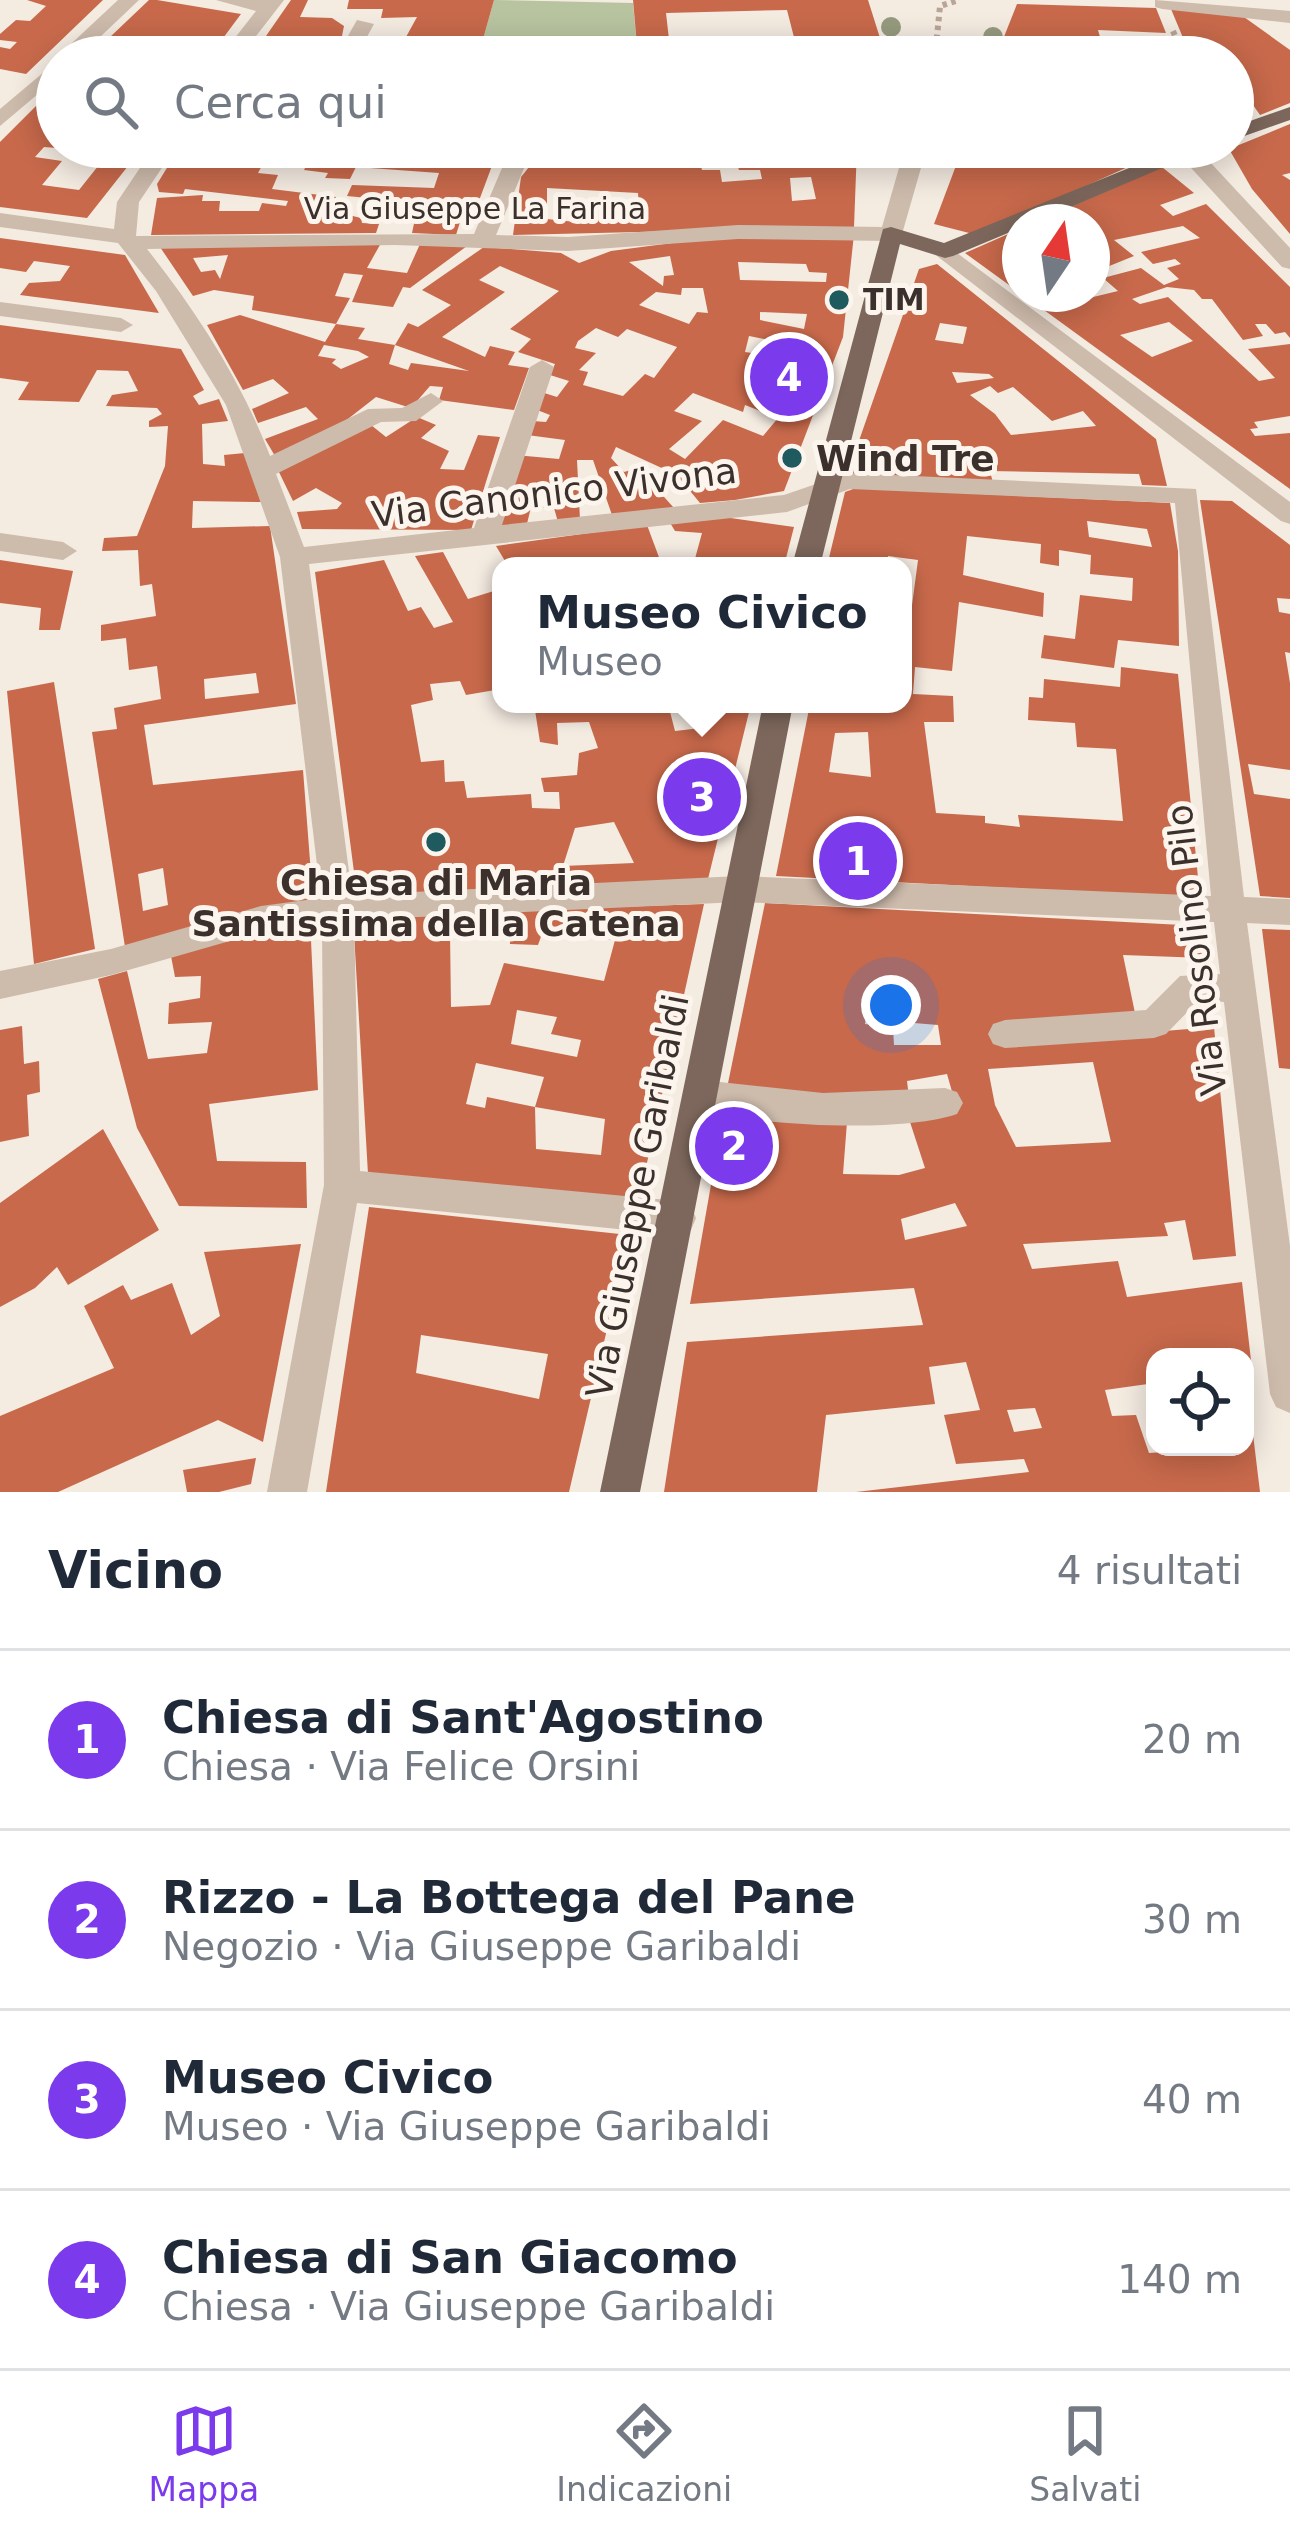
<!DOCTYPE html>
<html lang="it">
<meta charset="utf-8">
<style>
body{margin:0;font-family:"DejaVu Sans",sans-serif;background:#f2f2f3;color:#1f2937}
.controls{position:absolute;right:36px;bottom:36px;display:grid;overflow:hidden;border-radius:24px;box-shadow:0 6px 30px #0003}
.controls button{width:108px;height:108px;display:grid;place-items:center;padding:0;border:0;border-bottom:3px solid #e0e1e3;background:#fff;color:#1f2937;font:60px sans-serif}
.compass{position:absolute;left:1002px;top:204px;width:108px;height:108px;border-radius:50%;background:#fff;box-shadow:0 6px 30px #0003;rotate:13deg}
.you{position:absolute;left:891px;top:1005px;width:42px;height:42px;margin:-30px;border:9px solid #fff;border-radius:50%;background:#1a73e8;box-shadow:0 0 0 18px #1a73e833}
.badge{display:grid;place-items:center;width:78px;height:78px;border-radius:50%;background:#7c3aed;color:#fff;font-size:39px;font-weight:700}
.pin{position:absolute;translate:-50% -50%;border:6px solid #fff;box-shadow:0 3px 12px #0006}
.popup{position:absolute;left:492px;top:557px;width:420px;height:156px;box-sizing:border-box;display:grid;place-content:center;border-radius:24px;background:#fff;filter:drop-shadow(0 3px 9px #0005);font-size:39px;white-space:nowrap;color:#747a83}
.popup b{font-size:45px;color:#1f2937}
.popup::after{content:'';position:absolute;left:50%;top:100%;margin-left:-24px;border:24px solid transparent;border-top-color:#fff}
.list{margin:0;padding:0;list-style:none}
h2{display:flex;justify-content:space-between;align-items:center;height:156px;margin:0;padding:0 48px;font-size:51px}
h2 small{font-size:39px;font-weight:400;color:#747a83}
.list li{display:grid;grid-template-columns:78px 1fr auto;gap:36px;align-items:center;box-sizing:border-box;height:180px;padding:0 48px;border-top:3px solid #e0e1e3}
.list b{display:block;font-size:45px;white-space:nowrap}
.list p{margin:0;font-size:39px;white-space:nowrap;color:#747a83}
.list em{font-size:39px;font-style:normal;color:#747a83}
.icon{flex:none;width:66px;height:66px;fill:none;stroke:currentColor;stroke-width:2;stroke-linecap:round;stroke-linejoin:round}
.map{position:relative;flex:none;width:1290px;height:1492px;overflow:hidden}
.search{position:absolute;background:#fff;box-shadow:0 6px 30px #0003;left:36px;right:36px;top:36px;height:132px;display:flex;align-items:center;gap:30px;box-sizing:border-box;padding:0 42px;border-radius:66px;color:#747a83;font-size:45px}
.sheet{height:876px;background:#fff}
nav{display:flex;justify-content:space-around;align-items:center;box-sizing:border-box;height:168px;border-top:3px solid #e0e1e3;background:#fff;font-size:33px;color:#747a83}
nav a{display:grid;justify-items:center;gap:6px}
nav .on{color:#7c3aed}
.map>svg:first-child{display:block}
.green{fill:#b8c4a0}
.building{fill:#c8694b;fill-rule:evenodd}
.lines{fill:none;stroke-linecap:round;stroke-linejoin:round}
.path{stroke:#b9a596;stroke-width:6;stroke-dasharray:4.5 4.5;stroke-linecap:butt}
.minor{fill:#cdbbac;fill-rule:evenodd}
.major{fill:#7d675c;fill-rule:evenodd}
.tree{fill:#969b7f}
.poi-dot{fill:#1f5a5e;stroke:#fbf5ee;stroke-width:4.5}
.labels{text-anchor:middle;stroke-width:10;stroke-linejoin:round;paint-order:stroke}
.far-street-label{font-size:30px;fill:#3b302b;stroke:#fbf5ee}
.far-poi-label{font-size:30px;font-weight:bold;fill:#3b302b;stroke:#fbf5ee;text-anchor:start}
.poi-label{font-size:36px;font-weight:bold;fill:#3b302b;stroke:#fbf5ee;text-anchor:start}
.street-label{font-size:36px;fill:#3b302b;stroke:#fbf5ee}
</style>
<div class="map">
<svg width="1290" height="1492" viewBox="0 0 1290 1492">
<rect width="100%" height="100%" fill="#f4ebe1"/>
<path class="green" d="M494,0L633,3L638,57H478Z"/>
<path class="building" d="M27,0H103L26,74L0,69V47L10,49L17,42L0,40V34L16,20L30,21L46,6Z
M149,0H157L241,14L209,57H89Z
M291,0H308L300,17L332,18L344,26L342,36H266Z
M349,0H494L478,57H395L417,17L381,18L383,9H347Z
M633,0H868L886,57H783V53H798L787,10L666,13L671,57H638Z
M1017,4L1156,8L1166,33L1098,30L1100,37L1165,38L1173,57H996Z
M1171,9L1244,17L1290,50V103L1260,115L1244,92H1233V57H1191Z
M258,41H278L317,42L312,57H247Z
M41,101L57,104V148L44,147L35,157L62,161L42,185L79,190L106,156L65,147H143L87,218L0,207V142Z
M1290,124V173L1282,175L1290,180V234L1252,189L1229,149Z
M212,147H272L258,173L278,175L272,189L336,197L332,211L361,218L362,223L379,224L376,233L151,235L157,198L203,195L202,201H220L219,211H259L262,203L286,206L288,201L185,189L183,194L159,192L157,184L178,150L206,154Z
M316,147H344L332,166L352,168L353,156L444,164L447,156L423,154L426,147H499L477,206L438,213L437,222H460L456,235L412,233L416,214L377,211V199L347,196L352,185L434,188L439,173L356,167L350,179L325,178L328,173L304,170Z
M545,147H696L702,170H720L722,182L762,179L760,170H739L731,147H857L854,227L513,235L521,177ZM811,177L816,199L792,201L790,178ZM547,188L638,193L640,218H622L621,207L613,208V200H573L576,222L547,219Z
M963,147H1125L1150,157L977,235L934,224Z
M1162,167L1194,193L1160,205L1173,216L1206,204L1290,287V338L1285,332L1275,334L1266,324H1255L1263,336L1243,340L1212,299H1202L1194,290L1167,287L1132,299L1140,304L1168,297L1259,381L1275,378L1248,349L1290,344V416L1254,422L1258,428L1250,429L1255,436L1290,433V489L1022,294H1085L1089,298L1118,291L1103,278L1141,268L1164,285L1179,279L1167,268L1181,264L1175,259L1153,264L1141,252L1200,238L1183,226L1114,240L1134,256L1092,273V222H1036ZM1169,322L1193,341L1152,357L1120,335Z
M1020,229V247L1009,251L1020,258V293L965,253Z
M854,234L843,337L784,491L735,500L700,503L677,475L616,447L611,458L624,472L638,468L674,508L612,515L593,460H577L580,520L558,522L554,508L531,507L526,528H496L515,455L559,459L565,440L527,435L532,421L546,422L550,415L532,408L541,392L557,397L569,381L550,375L555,364L518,352L531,339L510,329L559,291L500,266L479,280L505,292L442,337L485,357L490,346L515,352L508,365L529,368L514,410L439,400L443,387L430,386L411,408L376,397L344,422L275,456L265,439L318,419L306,407L258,423L252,409L289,393L273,379L243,390L207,325L240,315L325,342L336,324L365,328L358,339L395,345L389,364L408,370L411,363L469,371L395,345L408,323L418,327L451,305L422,290L484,247L561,253L579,263L611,251L703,239ZM670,256L674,275L664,276L663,286L629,262ZM738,262L806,264L809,272L827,273L826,282L740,280ZM682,288H703L708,313L697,312L689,324L639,305L656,292L681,295ZM760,312L807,314L804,329L760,320ZM596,328L618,337L627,329L677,347L654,378L645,374L623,396L583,385L588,372L579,370L596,353L575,348L578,341ZM749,336L790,344L785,358L745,352ZM324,345L358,351L369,357L341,369L332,363L336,359L318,356ZM693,393L743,412L745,405L778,418L763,436L723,420L685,459L669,449L702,421L674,411Z
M0,238L125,255L159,313L20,295L29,283L60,281L70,266L34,261L26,272L0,268Z
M381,243L367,268L407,273L420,244L467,246L410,288L403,287L393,307L352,302L363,275L344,273L335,296L350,298L336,324L252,310L254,296L214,290L193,296L160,247ZM228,255L220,279L215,270L201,272L193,258Z
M937,264L1156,439L1167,486L1142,485L1139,474L990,471L993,483L847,475L919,269ZM940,323L967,327L963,344L935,340ZM952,372L989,374L994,378L957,383ZM990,386L998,393L1013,387L1052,421L1083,411L1096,426L1011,435L995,414L970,395Z
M0,325L181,349L204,390L193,396L199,405L219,399L228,421L202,424L203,464L225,466L224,455L245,453L261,502L193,501L192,528L270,526L296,704L144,725L153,785L303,770L313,900L125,947L92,732L117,729L114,708L161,699L157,666L129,670L126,638L101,641V625L156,616L152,584L140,586L138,550L102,551L104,538L137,536L165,466L168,426L149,427V421L162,414L157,408L106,406L112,395L138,391L128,371L97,370L79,402L18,400L29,382L0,378ZM256,673L259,693L205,699L204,679ZM163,868L168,905L143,911L138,874Z
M417,417L436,425L421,438L449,451L440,469L464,470L478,435L500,437L471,530L302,529L297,512L337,509L342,503L316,488L293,501L278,470L371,425L386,437Z
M856,488L1170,503L1178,551L1179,646L1118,640L1114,668L1041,658L1044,635L1075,639L1080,595L1132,601L1133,578L1090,574L1091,555L1059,550V566L1040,563L1041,544L967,536L963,575L1044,593L1043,617L959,602L952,671L915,667L913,694L953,696L954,722H924L936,813L985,816V823L1020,827L1018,815L1123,821L1116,749L1077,747L1075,723L1028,720L1029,697L1043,698L1044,679L1120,687L1121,667L1178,674L1200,898L776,876L810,704H903V627L909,628L918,560L888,556V560L874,557L872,566H827L845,492ZM1087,521L1147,529L1152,547L1089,537ZM868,732L871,777L829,772L835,733Z
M1200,500L1232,501L1290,545V599L1277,598L1279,612L1290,614V653L1285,652L1290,683V770L1248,764L1254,794L1290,799V898L1260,896Z
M709,515L794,527L784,566H693L702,533L675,531L669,521Z
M647,525L660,560L627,566H508L496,546Z
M443,552L468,599L497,590L501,595V689L466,695L460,681L430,684L433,700L411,705L421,762L444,760L445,782L464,781L467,798L531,794L532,808L560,809L559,792H544L541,778L577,775L579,753L598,748L589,722L557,723L558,745L540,742L534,704H668L675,731L701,728L696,704H751L708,879L357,895L315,572L384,560L408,611L421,607L434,628L453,622L415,556ZM614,822L634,863L563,866L575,828Z
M0,560L73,571L60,630H39L41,608L0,603Z
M54,682L95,949L34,964L7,691Z
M765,903L1201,926L1204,958L1123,955L1136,1018L993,1024L999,1044L1214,1027L1236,1256L1193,1260L1185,1220L1164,1223L1168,1236L1023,1244L1032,1269L1118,1261L1127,1297L1242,1282L1252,1369L1245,1370V1357H1155V1383L1105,1390L1112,1416L1136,1415L1149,1453L1245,1447L1248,1393L1260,1492H856L1029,1472L1024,1459L956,1464L944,1415L980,1410L966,1362L929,1367L935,1404L826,1415L817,1492H664L687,1342L923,1325L914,1288L690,1304L724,1111L847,1122L843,1174L899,1175L925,1168L910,1122L957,1109L947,1074L907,1081L909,1098L726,1093ZM868,1003L889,1004L890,1021L938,1025L941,1045H894L893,1028L865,1024ZM1093,1062L1111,1142L1016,1147L995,1105L988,1069ZM955,1203L967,1226L905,1240L901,1219ZM1035,1408L1042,1428L1014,1432L1007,1410Z
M704,904L639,1199L368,1174L353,916ZM543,931L615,940L604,981L504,963L490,1005L451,1007L450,933L510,932V944L538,945ZM517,1010L557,1017L551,1034L581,1040L577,1057L511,1044ZM476,1063L544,1077L535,1107L605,1119L601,1155L536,1149L535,1107L487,1097L485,1108L466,1104Z
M310,919L318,1090L209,1104L217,1161L306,1162L307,1208L179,1206L137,1128L98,979L127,971L148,1059L207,1053L212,1022L168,1024L169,1003L200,998L201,976L175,977L171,956L257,927Z
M1262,929L1290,930V1069L1279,1068Z
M22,1026L24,1064L39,1061L40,1092L27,1095L29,1136L0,1142V1030Z
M103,1129L159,1230L68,1285L57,1267L35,1288L0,1307V1203Z
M369,1207L629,1235L569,1492H326ZM421,1335L548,1354L539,1399L416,1373Z
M301,1244L263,1442L218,1420L58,1492H0V1416L114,1368L84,1306L123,1285L131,1300L172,1283L191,1335L220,1316L204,1252Z
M256,1458L251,1484L219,1492H187L183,1470Z"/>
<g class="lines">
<path class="path" d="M1173,31L1184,57
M935,57L940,6L959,0"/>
<path class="minor" d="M118,0H139L79,57H57Z
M216,0H284L240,57H220L256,11Z
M1155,0L1290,11V23L1162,9L1155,7Z
M357,20L374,24L356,57H336Z
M57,61V78L0,126V109Z
M154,147H176L139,202L136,236L474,234L511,147H533L496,235L568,237L738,225L882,227L905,147H927L902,234L891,241L738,239L568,251L395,245L147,249C197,312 242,382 270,456L368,409L402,408L431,393L443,401L416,421L381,422L276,474L304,547L474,528L530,367L542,360L554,367L502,525L784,495L848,473L1196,489L1244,897L1290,899V925L1247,923L1290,1246V1413L1276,1407L1270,1394L1224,1002L1199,1000L1166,1034L1154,1038L1005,1048L993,1044L988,1034L993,1024L1005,1020L1146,1010L1180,976L1220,974L1214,922L739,902L354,920L360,1171L678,1201L691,1206L696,1218L691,1230L678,1235L357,1203L307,1492H267L324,1185L322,923L261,932L111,975L0,999V971L111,949L261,906L321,898L280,557L226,405L156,291L118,243L0,227V213L114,229L117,202ZM850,489L1175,503L1211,896L739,876L352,895L309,564L787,512Z
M1132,147H1162L1178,153L1180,147H1196L1290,248V269L1282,267L1181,157L1171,164Z
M945,244L1290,502V524L1281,521L937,256L934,251Z
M0,302L121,318L133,325L121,332L0,316Z
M0,533L63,542L77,551L63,560L0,551Z
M701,1080L823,1093L945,1088L957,1092L963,1103L957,1114C900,1134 746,1126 689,1106L683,1095L689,1084Z"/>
<path class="major" d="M1290,107V120L1233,140V127Z
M1181,147H1211L1036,222H1020V228L953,256L945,258L900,244L820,566H792L883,229L891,227L944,243Z
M763,704H793L640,1492H600Z"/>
</g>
<g class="tree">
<circle cx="891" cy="27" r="10"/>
<circle cx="993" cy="37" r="10"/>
</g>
<g class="poi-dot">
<circle cx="839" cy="300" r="12"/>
<circle cx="792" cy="458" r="12"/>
<circle cx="436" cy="842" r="12"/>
</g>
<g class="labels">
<g class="far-street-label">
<text x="475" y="219">Via Giuseppe La Farina</text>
</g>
<g class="far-poi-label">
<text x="863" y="310">TIM</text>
</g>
<g class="poi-label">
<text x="816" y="471">Wind Tre</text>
<text x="436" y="895" text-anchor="middle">Chiesa di Maria<tspan x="436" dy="41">Santissima della Catena</tspan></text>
</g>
<g class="street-label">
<text transform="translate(554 492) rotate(-7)" y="13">Via Canonico Vivona</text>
<text transform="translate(1196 950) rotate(-97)" y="13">Via Rosolino Pilo</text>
<text transform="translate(637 1196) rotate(-79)" y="13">Via Giuseppe Garibaldi</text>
</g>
</g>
</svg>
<div class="controls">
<button><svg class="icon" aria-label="locate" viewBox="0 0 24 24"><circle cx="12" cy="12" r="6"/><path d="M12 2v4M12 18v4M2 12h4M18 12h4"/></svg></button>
</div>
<svg class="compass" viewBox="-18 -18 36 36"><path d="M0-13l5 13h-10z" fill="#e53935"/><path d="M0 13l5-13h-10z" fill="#747a83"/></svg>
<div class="you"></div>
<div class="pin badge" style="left:858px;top:861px">1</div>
<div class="pin badge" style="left:734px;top:1146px">2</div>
<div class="pin badge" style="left:702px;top:797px">3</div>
<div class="popup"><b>Museo Civico</b>Museo</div>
<div class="pin badge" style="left:789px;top:377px">4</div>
<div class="search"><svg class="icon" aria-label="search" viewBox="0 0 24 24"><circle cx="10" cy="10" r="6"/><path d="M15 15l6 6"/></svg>Cerca qui</div>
</div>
<section class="sheet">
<h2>Vicino<small>4 risultati</small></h2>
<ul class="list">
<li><span class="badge">1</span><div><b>Chiesa di Sant'Agostino</b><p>Chiesa · Via Felice Orsini</p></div><em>20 m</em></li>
<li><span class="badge">2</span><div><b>Rizzo - La Bottega del Pane</b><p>Negozio · Via Giuseppe Garibaldi</p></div><em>30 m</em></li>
<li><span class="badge">3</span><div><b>Museo Civico</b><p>Museo · Via Giuseppe Garibaldi</p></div><em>40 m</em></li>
<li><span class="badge">4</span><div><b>Chiesa di San Giacomo</b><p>Chiesa · Via Giuseppe Garibaldi</p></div><em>140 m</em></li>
</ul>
</section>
<nav>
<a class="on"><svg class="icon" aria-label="map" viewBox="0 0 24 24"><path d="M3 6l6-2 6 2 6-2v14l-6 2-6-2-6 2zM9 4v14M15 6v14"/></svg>Mappa</a>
<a><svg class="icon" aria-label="directions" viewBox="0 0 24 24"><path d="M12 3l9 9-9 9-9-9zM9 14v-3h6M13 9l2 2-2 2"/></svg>Indicazioni</a>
<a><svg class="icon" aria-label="saved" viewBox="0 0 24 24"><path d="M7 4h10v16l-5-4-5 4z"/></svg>Salvati</a>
</nav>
